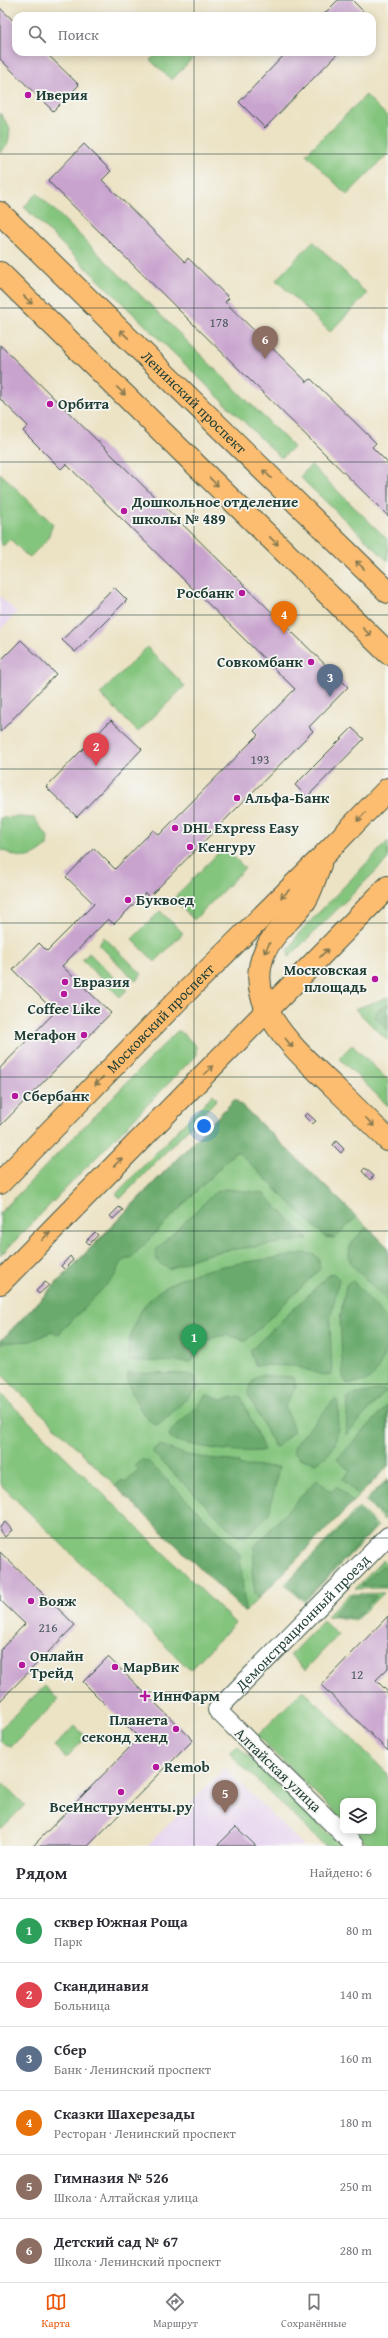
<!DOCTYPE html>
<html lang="ru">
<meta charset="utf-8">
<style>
body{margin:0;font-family:"Gentium Book Plus",serif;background:#f7f7f7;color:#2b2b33}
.controls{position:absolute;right:12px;bottom:12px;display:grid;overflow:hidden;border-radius:8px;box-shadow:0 2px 10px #0003}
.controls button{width:36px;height:36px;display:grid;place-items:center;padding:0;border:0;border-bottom:1px solid #e1e1e2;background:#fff;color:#2b2b33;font:20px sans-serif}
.you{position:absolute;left:204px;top:1126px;width:14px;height:14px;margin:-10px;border:3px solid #fff;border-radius:50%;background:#1a73e8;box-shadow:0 0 0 6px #1a73e833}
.badge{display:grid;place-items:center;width:26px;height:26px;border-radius:50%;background:#ea580c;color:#fff;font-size:13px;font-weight:700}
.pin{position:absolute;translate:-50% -33px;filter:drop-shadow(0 1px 2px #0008)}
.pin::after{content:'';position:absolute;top:21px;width:14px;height:12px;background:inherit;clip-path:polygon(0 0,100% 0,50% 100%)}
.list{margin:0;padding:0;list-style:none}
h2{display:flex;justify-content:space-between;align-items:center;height:52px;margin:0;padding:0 16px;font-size:17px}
h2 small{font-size:13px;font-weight:400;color:#7c7c81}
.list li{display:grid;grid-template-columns:26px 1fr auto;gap:12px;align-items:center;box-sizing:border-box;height:64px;padding:0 16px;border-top:1px solid #e1e1e2}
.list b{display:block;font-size:15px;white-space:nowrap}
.list p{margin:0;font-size:13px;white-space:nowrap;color:#7c7c81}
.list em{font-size:13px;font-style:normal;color:#7c7c81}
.icon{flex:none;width:22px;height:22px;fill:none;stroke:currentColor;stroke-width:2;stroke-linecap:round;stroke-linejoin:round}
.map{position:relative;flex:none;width:388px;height:1846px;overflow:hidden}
.search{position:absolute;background:#fff;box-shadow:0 2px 10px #0003;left:12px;right:12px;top:12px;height:44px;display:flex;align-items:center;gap:10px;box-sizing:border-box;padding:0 14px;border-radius:12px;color:#7c7c81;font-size:15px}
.sheet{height:436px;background:#fff}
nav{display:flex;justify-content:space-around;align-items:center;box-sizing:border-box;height:56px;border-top:1px solid #e1e1e2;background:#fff;font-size:11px;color:#7c7c81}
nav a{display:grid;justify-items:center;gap:2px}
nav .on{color:#ea580c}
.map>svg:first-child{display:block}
.built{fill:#e6d3f0}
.green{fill:#84c57e;stroke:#528159}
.forest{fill:#6baa6d;stroke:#457450}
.building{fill:#c8a3ce}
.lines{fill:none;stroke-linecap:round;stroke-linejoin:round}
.street-casing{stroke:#3e564a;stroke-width:20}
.primary-casing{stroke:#3e564a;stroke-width:24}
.street{stroke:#fff;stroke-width:18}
.primary{stroke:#fcbd6f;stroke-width:22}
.oneway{stroke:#82774f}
.grid{fill:none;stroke:#1f3d34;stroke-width:1;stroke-opacity:0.55}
.poi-dot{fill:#b5179e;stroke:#f6f6f2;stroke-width:1.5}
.labels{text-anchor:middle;stroke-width:3.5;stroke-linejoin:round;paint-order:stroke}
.number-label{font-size:13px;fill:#49565a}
.poi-label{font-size:15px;font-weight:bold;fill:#1f3d34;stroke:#f6f6f2;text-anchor:start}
.street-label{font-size:15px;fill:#1f3d34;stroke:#f6f6f2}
</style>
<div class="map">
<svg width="388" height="1846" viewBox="0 0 388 1846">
<rect width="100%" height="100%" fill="#f6f6f2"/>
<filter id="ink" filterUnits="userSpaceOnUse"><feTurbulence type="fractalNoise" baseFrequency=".025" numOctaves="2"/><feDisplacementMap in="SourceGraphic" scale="8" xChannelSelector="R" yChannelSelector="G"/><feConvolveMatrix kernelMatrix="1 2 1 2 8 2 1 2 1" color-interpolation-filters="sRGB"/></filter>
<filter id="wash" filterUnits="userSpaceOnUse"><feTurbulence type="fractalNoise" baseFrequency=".012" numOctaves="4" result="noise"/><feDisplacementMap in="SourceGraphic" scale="16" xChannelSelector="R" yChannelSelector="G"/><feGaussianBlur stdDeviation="0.9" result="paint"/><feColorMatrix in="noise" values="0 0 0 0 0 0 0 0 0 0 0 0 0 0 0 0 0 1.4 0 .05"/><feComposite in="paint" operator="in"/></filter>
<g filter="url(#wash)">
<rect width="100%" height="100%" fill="#ece3c5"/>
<path class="built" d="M0,596L17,613L0,630Z
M225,1768L304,1846H147Z"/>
<path class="green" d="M158,52H198L172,80L150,60Z
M366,95L388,117V154L347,195L306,154Z
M0,113L10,128L8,144L0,153Z
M37,193L294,447L281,458L24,207Z
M313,241L367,294L330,332L276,280Z
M311,465L388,540V561L300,477Z
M0,473L53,524L47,540L29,558L10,539L3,546L0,541Z
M147,647L185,686L138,732L100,694Z
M19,817L34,818L48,837L47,846C29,862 20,859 0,849V818Z
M388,841V859L289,957L288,951L299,933Z
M224,847L245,868L194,920L173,899Z
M160,911L183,933L155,962L132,939Z
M104,937L142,974L136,981L98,944Z
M89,953L127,990L120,997L82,960Z
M388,997V1041L355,1009Z
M180,1031L196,1046V1055L0,1256V1213L176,1032Z
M352,1045L388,1080V1106L339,1058Z
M213,1094L217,1099L121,1198L116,1194Z
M235,1099L388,1247V1466L245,1612L0,1373V1341Z
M0,1393L235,1623L190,1670L0,1484Z
M388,1478V1515L384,1520L365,1501Z
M359,1507L378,1526L304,1602L285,1584Z
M383,1560L388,1565V1588L355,1589Z
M383,1593L356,1620L327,1616L349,1594Z
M323,1621L338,1635L305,1670L290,1655Z
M45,1686L58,1700L12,1746H6L0,1741V1728Z
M303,1690L388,1774V1846H369L354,1831H373V1801H343V1820L257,1736Z
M75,1726L86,1738L66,1758L54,1746Z
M237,1745L341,1846H325L229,1753Z
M0,1781L25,1805L0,1830Z"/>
<path class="forest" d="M388,1004V1030L375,1017L377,1011Z
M235,1099L357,1217L335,1238L325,1237L238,1152H235L132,1257C120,1260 120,1266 115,1276L59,1334L51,1332L31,1341L0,1343Z
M225,1189L263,1193L308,1239L222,1251L198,1257L169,1269C160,1264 154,1261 156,1250L214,1193Z
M367,1227L388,1247V1302L351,1264C345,1246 354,1239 367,1227Z
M305,1253L315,1255L319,1259L320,1269L245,1342C228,1331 210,1334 198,1351C195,1354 195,1359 192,1362L129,1361C126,1351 130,1337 133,1328C154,1262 249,1265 305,1253Z
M333,1273L339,1279L330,1321L332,1374L323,1375L295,1366L255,1365L250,1351L330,1274Z
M353,1281L388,1320C388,1337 385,1369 368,1380C363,1383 353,1382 347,1384L343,1377L340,1319L346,1285L349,1282Z
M127,1373L190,1374L195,1377L198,1388L161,1423L155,1425C141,1417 129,1389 127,1373Z
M259,1375L293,1377L296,1387L285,1406L294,1431L277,1447L274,1446L248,1394C248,1388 253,1377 259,1375Z
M384,1389L386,1391L346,1435L348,1398L351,1395Z
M207,1395L221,1400L241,1396L264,1450C252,1455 179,1446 169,1437L171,1431Z
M334,1400H337C340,1407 338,1439 334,1446C330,1454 324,1458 316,1463L299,1458L294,1453V1446Z
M388,1405V1466L359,1496L343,1479L350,1471L337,1459Z
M160,1445L186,1455L238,1462L240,1466L279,1467L269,1514L246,1536H237L153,1453V1450Z
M142,1460L148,1461L236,1549L240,1555L245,1612L115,1486L122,1480L125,1483L139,1470L135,1466Z
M317,1479L331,1492L337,1486L353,1502L258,1599L255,1595L252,1571L255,1546Z
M388,1480V1512L382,1515L369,1503V1499Z
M357,1512H360L374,1525V1528L306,1598H302L289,1585V1582Z
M383,1565L388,1570V1585L361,1586Z
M351,1596H376L356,1618L332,1615Z"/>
<g id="blocks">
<path class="building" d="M338,0H352L368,16H322Z
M0,8L16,23V52H45L79,85L53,111L0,59Z
M287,52H339L265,128L239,102Z
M84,144L111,171L102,180L185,262L188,258L229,298L225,302L307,382L311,379L376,443L372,447L388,463V516L48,181Z
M0,345L348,687L309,727L313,731L149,897L145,893L114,924L108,919L62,966L111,1013L0,1126V1068L55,1012L13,970L39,943L47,951L94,904L66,877L94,848L115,869L153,830L159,835L258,735L254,731L295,689L66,464L61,469L23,431L28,426L0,399Z
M114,587L127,600L75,652L62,640Z
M21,640L56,674L0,732V661Z
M111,720L142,749L77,817L46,787Z
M352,728L364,739L307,797L295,785Z
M307,1113L316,1121L312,1124L304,1116Z
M336,1141L344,1149L341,1153L333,1145Z
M365,1168L374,1176L370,1180L362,1171Z
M119,1207L123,1210L113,1219L110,1216Z
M95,1232L98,1235L89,1244L86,1241Z
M70,1256L73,1260L64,1269L61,1266Z
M45,1282L49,1285L39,1294L36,1291Z
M5,1522L12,1530L5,1537L0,1531V1527Z
M0,1552L75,1625L0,1701V1650L25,1624L0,1600Z
M388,1616V1668L376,1680L388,1692V1751L321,1685Z
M108,1657L193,1740L88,1846H33L139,1738L83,1682Z
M236,1827L256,1846H217Z"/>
</g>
</g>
<g filter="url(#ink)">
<use href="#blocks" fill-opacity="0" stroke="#3e564a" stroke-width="1"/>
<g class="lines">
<defs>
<g id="street">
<path id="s1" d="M355,1846L217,1710L388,1536"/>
</g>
<g id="primary">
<path id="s2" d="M0,213L388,592"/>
<path d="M0,273L388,653"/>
<path d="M320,865C315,876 312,891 305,901C293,919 274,931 265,951C241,1005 297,1051 332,1085C351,1103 369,1121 388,1140"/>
<path id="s3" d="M0,1183L175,1003L323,856L388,789"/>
<path d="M0,1283L388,887"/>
</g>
</defs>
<use href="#street" class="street-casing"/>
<use href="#primary" class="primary-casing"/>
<use href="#street" class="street"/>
<use href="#primary" class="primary"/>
</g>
<defs><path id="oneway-shaft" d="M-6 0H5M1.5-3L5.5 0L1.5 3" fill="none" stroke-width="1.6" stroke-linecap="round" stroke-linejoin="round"/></defs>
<g class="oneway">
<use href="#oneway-shaft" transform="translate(28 300) rotate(44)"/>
<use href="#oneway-shaft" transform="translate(124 334) rotate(-136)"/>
<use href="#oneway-shaft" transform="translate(121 391) rotate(44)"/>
<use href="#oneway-shaft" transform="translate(267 474) rotate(-136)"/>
<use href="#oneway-shaft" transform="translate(214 482) rotate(44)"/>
<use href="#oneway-shaft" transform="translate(274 541) rotate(44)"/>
<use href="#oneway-shaft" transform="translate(360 565) rotate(-136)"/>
<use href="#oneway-shaft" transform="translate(367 632) rotate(44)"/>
<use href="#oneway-shaft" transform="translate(361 817) rotate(134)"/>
<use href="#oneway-shaft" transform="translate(285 894) rotate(136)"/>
<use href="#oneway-shaft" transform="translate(267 948) rotate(117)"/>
<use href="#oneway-shaft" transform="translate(324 953) rotate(-46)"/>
<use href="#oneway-shaft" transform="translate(289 1043) rotate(51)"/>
<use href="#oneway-shaft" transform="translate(209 1070) rotate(-45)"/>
<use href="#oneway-shaft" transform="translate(99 1081) rotate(134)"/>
<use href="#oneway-shaft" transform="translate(370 1122) rotate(45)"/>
<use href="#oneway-shaft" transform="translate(118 1162) rotate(-45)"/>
<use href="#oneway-shaft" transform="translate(46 1236) rotate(-46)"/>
</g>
</g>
<path class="grid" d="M194,0V16M194,52V1846M0,154H388M0,308H388M0,462H388M0,615H388M0,769H388M0,923H388M0,1077H388M0,1231H388M0,1384H388M0,1538H388M0,1692H388"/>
<g class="poi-dot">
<circle cx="28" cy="95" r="4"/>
<circle cx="50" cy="404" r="4"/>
<circle cx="124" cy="511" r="4"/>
<circle cx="242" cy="593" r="4"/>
<circle cx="311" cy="662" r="4"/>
<circle cx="237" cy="798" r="4"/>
<circle cx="175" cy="828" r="4"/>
<circle cx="190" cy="847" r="4"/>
<circle cx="128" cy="900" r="4"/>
<circle cx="375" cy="979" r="4"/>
<circle cx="65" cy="982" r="4"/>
<circle cx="64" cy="994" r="4"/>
<circle cx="84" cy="1035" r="4"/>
<circle cx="15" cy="1096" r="4"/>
<circle cx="31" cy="1601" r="4"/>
<circle cx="22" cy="1665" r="4"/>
<circle cx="115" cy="1667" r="4"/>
<path d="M143 1690h4v4h4v4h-4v4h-4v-4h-4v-4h4z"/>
<circle cx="176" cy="1729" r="4"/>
<circle cx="156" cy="1767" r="4"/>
<circle cx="121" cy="1792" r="4"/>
</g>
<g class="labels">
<g class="number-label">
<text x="219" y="327">178</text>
<text x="260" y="764">193</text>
<text x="48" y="1632">216</text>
<text x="357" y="1679">12</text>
</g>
<g class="poi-label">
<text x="36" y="100">Иверия</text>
<text x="58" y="409">Орбита</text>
<text x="132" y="507">Дошкольное отделение<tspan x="132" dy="17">школы № 489</tspan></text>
<text x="234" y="598" text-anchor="end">Росбанк</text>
<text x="303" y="667" text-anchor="end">Совкомбанк</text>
<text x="245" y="803">Альфа-Банк</text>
<text x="183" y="833">DHL Express Easy</text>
<text x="198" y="852">Кенгуру</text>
<text x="136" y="905">Буквоед</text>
<text x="367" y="975" text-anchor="end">Московская<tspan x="367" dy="17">площадь</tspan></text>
<text x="73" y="987">Евразия</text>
<text x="64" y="1014" text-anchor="middle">Coffee Like</text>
<text x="76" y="1040" text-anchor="end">Мегафон</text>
<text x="23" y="1101">Сбербанк</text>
<text x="39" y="1606">Вояж</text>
<text x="30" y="1661">Онлайн<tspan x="30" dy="17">Трейд</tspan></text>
<text x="123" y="1672">МарВик</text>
<text x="153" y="1701">ИннФарм</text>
<text x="168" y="1725" text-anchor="end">Планета<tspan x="168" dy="17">секонд хенд</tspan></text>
<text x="164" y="1772">Remob</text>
<text x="121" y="1812" text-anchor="middle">ВсеИнструменты.ру</text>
</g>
<g class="street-label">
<text dy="5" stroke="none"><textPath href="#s2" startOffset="271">Ленинский проспект</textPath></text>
<text dy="5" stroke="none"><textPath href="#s3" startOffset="230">Московский проспект</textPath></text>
<text dy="5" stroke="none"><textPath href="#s1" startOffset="316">Демонстрационный проезд</textPath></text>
<text transform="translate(278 1770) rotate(44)" y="5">Алтайская улица</text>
</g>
</g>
</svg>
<div class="controls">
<button><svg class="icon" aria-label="layers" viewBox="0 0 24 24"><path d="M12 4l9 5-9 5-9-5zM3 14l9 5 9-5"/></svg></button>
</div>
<div class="you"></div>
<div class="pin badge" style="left:194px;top:1357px;background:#2e9e5b">1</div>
<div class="pin badge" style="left:96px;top:766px;background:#e0444e">2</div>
<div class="pin badge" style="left:330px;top:697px;background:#5c6f8a">3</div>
<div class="pin badge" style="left:284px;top:634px;background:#e8710a">4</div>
<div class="pin badge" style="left:225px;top:1813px;background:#8d6e63">5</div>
<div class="pin badge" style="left:265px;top:359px;background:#8d6e63">6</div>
<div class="search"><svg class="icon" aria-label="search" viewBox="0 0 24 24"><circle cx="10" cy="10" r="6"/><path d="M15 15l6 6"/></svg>Поиск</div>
</div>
<section class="sheet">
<h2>Рядом<small>Найдено: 6</small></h2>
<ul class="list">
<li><span class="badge" style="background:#2e9e5b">1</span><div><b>сквер Южная Роща</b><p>Парк</p></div><em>80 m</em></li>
<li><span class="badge" style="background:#e0444e">2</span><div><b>Скандинавия</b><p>Больница</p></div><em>140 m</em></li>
<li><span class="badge" style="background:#5c6f8a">3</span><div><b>Сбер</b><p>Банк · Ленинский проспект</p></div><em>160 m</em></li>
<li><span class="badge" style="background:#e8710a">4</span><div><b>Сказки Шахерезады</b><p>Ресторан · Ленинский проспект</p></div><em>180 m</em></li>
<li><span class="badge" style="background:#8d6e63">5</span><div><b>Гимназия № 526</b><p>Школа · Алтайская улица</p></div><em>250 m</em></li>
<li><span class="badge" style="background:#8d6e63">6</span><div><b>Детский сад № 67</b><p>Школа · Ленинский проспект</p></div><em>280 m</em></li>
</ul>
</section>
<nav>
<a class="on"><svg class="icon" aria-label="map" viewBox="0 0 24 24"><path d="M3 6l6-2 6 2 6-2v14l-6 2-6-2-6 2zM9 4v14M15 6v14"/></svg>Карта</a>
<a><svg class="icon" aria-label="directions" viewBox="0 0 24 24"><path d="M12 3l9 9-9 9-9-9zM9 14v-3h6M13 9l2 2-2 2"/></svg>Маршрут</a>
<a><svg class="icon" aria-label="saved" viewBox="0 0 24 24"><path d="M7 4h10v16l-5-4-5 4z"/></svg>Сохранённые</a>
</nav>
